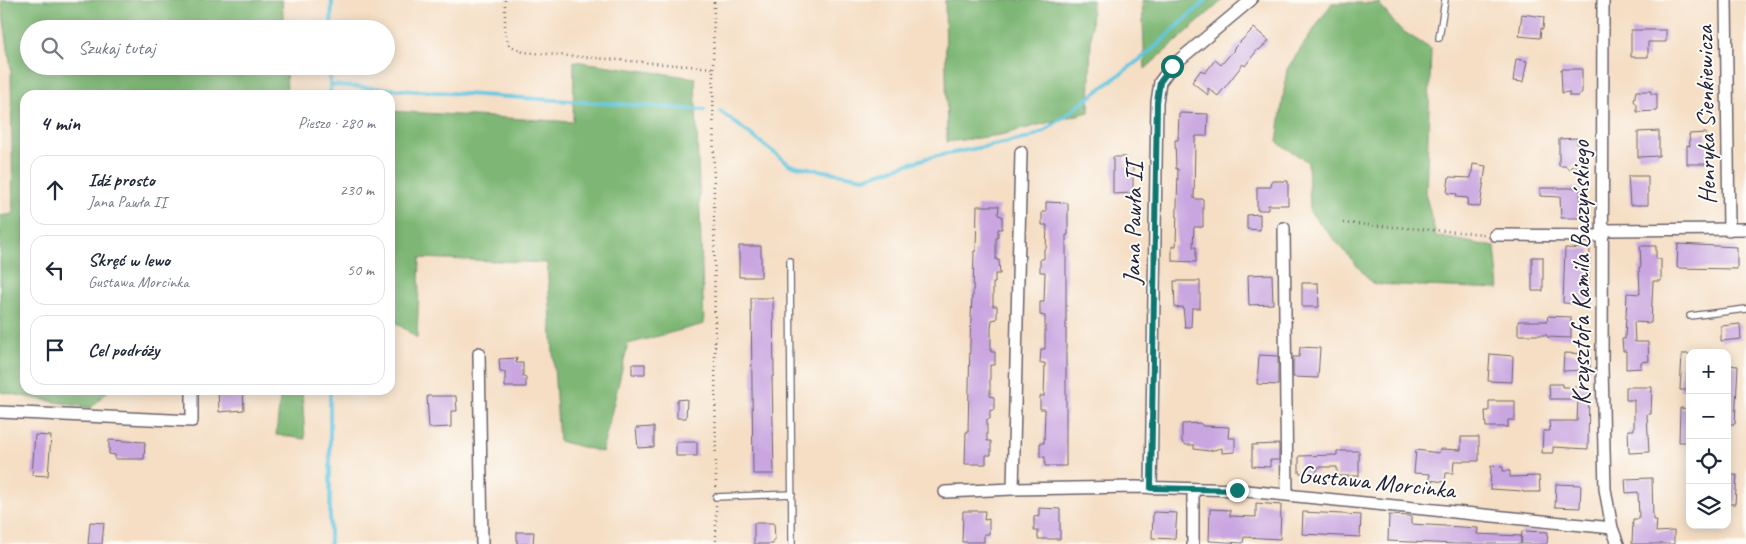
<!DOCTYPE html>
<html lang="pl">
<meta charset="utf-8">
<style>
body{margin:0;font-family:Caveat,sans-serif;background:#f6f6f7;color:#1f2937}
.controls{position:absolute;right:15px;bottom:15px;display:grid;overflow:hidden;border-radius:10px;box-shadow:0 2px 12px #0003}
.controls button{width:45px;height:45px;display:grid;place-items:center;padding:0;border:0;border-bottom:1px solid #e0e1e3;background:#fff;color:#1f2937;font:25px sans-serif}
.stop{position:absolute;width:15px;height:15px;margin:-11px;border:4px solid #0f766e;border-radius:50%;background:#fff}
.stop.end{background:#0f766e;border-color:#fff;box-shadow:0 1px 5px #0008}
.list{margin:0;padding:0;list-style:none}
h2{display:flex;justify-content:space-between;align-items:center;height:65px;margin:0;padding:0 20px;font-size:21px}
h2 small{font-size:16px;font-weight:400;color:#747a83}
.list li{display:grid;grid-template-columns:32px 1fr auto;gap:15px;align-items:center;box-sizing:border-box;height:70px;margin:0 10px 10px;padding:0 10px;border:1px solid #e0e1e3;border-radius:15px}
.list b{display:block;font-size:19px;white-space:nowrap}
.list p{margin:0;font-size:16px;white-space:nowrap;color:#747a83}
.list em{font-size:16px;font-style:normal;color:#747a83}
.icon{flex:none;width:28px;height:28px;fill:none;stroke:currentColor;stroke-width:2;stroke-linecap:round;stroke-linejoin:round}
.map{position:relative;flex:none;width:1746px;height:544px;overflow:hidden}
.search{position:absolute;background:#fff;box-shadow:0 2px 12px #0003;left:20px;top:20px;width:375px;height:55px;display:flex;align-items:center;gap:12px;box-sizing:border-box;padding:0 18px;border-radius:28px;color:#747a83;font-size:19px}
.panel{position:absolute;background:#fff;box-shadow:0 2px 12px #0003;left:20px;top:90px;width:375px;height:305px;border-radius:15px}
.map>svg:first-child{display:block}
.forest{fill:#7eb775;stroke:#506c58}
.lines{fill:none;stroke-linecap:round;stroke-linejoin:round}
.stream{stroke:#62c6e0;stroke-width:4}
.building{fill:#c9a6e0}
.service-casing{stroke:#6c646b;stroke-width:8}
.minor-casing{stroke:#6c646b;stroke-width:14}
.path{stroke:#6c646b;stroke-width:2.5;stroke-dasharray:1 4;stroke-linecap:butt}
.service{stroke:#fff;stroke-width:5.5}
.minor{stroke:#fff;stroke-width:11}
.route{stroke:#0f766e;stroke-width:6}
.labels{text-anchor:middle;stroke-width:4;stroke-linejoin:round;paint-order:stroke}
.street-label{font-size:25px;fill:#22223b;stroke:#fdfcf7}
</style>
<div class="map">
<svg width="1746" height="544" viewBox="0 0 1746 544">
<rect width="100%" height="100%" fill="#fdfcf7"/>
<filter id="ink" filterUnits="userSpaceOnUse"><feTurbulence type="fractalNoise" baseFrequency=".02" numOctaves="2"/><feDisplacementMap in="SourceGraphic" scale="10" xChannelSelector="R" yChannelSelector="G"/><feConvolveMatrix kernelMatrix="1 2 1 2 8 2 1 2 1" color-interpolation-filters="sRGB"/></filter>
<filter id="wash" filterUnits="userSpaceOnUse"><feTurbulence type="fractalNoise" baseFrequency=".0096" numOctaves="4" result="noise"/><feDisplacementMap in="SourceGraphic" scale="20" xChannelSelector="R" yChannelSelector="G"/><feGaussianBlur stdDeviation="1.12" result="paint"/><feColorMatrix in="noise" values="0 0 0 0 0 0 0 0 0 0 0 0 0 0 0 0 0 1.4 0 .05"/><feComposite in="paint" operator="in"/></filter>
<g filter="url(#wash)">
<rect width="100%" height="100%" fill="#f5dec4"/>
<path class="forest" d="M1,0H282L284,29H29V66H286L287,95H25V390H109L91,408L0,392V216L13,214L11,69Z
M945,0H1092L1089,112L1000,135L947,142Z
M1142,0H1223L1145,69Z
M1332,3H1379L1398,28L1431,49L1426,196L1436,236L1495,247L1499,289L1373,284L1310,212L1308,162L1277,142L1287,69Z
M574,61L695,78L704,324L628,344L602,452L559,441L547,263L420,258L417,338L390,318V111L573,122Z
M281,390H302L305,439L276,435Z"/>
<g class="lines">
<path class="stream" d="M331,29L332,0
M330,85L704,110
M330,95V66
M720,111L790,165L864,178L927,158L1029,138L1046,130L1151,51L1206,0
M330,390V544"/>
</g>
<g id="blocks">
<path class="building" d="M1522,14L1544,17L1543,29L1541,28L1540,38L1519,36Z
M1254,28L1269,41L1259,50L1258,49L1245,66L1243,64L1218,96L1208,88V95L1192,82L1201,70L1205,73L1215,60L1221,65L1234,50L1233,49Z
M1631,30H1666V42H1648V57H1631Z
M1516,59L1527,61L1523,82L1513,81Z
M1561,69H1582V92L1579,96H1569V92L1562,93Z
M1636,91H1651V94H1657V111L1637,112V105L1634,101Z
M1179,113L1208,114L1207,136H1196L1195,142L1194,199H1203V227H1194L1193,247H1196V262L1172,261V246H1176L1178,169H1176L1175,140H1178Z
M1659,131V156L1638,157V132Z
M1706,133L1707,164H1687V145L1690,146L1689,134Z
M1577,138L1578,166H1572L1569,169L1565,166H1559V139Z
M1113,157H1125V166L1133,165V193L1113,194Z
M1473,164L1486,166L1480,207L1467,205L1468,198L1456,197L1457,194L1447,193L1449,177L1471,178Z
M1628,176H1648V205H1630Z
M1272,181H1288V205H1268V210H1257V187H1271Z
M1540,188H1580L1582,218H1561L1560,197L1540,196Z
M1046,202L1068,203V235H1066V466H1045V457H1040V443H1044L1045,409H1040V396H1044L1045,363H1040L1041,349H1045V316L1040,315V302H1044L1045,272H1040V259H1044V249H1046L1047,225H1042V212H1046Z
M977,206H999L998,215L1002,216V229H998V238H996V260H999L1000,274H995V283H993V306H997V319L992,320L991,328V352H995V365H990V396L994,397V410H990V419H987V441H991V455H986V464H965L966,432H968L970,342L972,296H973L974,251H976Z
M1260,214V230L1247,229V215Z
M1678,244L1737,247V269L1677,268Z
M739,246H761V277H739Z
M1640,246H1656V259H1661V281H1653L1651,323L1634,322L1635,342H1648L1649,361L1641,362V368L1626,369V351H1623L1622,339H1625L1627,293L1640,294L1639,267H1641Z
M1565,248L1590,249L1588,304L1563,303Z
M1532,257H1543V291H1532Z
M1272,274L1273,304L1249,305L1248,275Z
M1174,281H1200V308H1192L1191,327H1185L1183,307L1175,308Z
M1302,283H1318L1319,307H1302Z
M751,298H773L774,376H772L774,474H753Z
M1548,316L1571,317V338L1547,337V335H1518V321H1547Z
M1740,324L1741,339L1721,341V326Z
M1300,347L1320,348L1318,378L1293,377V357H1299Z
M1564,353L1590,354V370L1563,371Z
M1490,354L1513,356L1512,382L1488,381Z
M1682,354H1690V390H1680Z
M1259,355L1278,356V385L1257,384Z
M517,358L516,363H523V376L526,377V387H505V372H500L499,359Z
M632,364H645V374H632Z
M1727,365L1738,366L1735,424H1727Z
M1549,384H1562V387H1589L1588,449L1553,447V453H1542L1543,431H1550L1549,421H1577L1578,399H1550Z
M1626,387H1652L1651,414H1647L1649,452L1629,453L1628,430H1634V400H1626Z
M218,390H243L244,410L219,412Z
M427,396H456L457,411H451V427L429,428Z
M687,399L686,418H677V400Z
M1489,401H1515V420H1508V427H1486L1485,411H1489Z
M1680,408L1690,409V442H1679Z
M1200,423L1203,426L1229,427L1228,438H1235V452L1222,453V448L1209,451L1194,449V445H1186L1182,442V424Z
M654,427V447L638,448L636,428Z
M35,435L51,436L48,476L32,475Z
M1461,437H1479V461H1454L1453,473H1446L1445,482L1429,480L1430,474L1414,473L1416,450L1439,453L1440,449L1461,450Z
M109,440L145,442L144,459H115V455L109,454Z
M676,442H697V456H676Z
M1279,444V460H1270V467L1252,466V445Z
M1337,451H1359V476H1337V467H1317V473H1299V456L1337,455Z
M1491,466L1503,467V471H1510V477L1539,476L1540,492H1523V491L1490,489Z
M1727,475H1737L1735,504H1727Z
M1652,478L1653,520H1657L1656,532L1674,531V544H1632L1633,519H1639L1638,492L1626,493L1625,479Z
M1556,484L1581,485L1580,508L1555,507Z
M1256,503L1281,505L1280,539L1244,537L1243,543L1209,541L1210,509L1230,510V516L1256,517Z
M1039,508L1060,509V539H1038V531H1034V516L1039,517Z
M963,511H985L984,520L989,519V534H984V542H962Z
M1153,512L1177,513L1175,539L1152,538Z
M1303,512L1361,515L1360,537L1302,534Z
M1389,515L1411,516V524L1478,528L1477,534L1521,536V544H1455L1388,541Z
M90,522L104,523L102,544H88Z
M754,523H774L775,540H773V544H754Z
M1522,531L1548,532L1547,544H1521Z
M517,532H534L533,544H517Z"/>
</g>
</g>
<g filter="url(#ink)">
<use href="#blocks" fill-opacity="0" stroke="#6c646b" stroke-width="1"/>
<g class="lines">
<defs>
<path id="service" d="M1439,38L1445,0
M790,261L792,544
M1690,316L1746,309
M716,497L792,494"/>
<path id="minor" d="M1603,0L1602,368L1605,489L1612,528L1618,544
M1726,0L1729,230
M1284,228L1287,494
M1603,230L1746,229
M1495,235L1603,236
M479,353L482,544
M0,412L192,421V390
M1151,488L1157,102L1160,82L1172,66L1251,0
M1013,489L1021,152
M945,492L1013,489L1136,487L1237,490L1612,528
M1193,544V489"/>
</defs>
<use href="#service" class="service-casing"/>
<use href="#minor" class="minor-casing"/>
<path class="path" d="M505,0V32L509,45L523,52L713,68L716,489
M713,68L714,0
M1343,223L1484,234
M716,505V544"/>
<use href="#service" class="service"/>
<use href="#minor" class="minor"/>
</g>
</g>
<g class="lines" filter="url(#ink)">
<path class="route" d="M1172,66L1160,82L1157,102L1151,488L1237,490"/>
</g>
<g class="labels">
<g class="street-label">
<text transform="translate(1705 115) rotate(-91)" y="9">Henryka Sienkiewicza</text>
<text transform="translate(1132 223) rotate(-89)" y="9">Jana Pawła II</text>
<text transform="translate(1580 273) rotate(-90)" y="9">Krzysztofa Kamila Baczyńskiego</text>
<text transform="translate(1377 481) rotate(6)" y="9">Gustawa Morcinka</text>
</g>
</g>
</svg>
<div class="controls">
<button>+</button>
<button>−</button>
<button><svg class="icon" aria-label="locate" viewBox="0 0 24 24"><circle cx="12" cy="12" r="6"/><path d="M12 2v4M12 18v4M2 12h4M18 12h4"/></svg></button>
<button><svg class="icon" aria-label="layers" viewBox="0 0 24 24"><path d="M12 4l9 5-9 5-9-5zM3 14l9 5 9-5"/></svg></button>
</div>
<div class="stop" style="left:1172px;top:66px"></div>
<div class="stop end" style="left:1237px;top:490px"></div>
<div class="search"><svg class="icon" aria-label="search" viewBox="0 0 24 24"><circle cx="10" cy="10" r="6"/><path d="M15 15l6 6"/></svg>Szukaj tutaj</div>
<section class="panel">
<h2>4 min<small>Pieszo · 280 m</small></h2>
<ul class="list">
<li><svg class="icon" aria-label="ahead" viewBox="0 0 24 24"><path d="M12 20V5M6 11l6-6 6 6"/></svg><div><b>Idź prosto</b><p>Jana Pawła II</p></div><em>230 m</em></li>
<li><svg class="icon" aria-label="left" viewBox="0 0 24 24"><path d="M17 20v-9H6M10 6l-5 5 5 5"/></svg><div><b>Skręć w lewo</b><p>Gustawa Morcinka</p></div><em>50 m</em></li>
<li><svg class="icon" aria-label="arrive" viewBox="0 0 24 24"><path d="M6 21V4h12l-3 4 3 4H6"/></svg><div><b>Cel podróży</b></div></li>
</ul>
</section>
</div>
